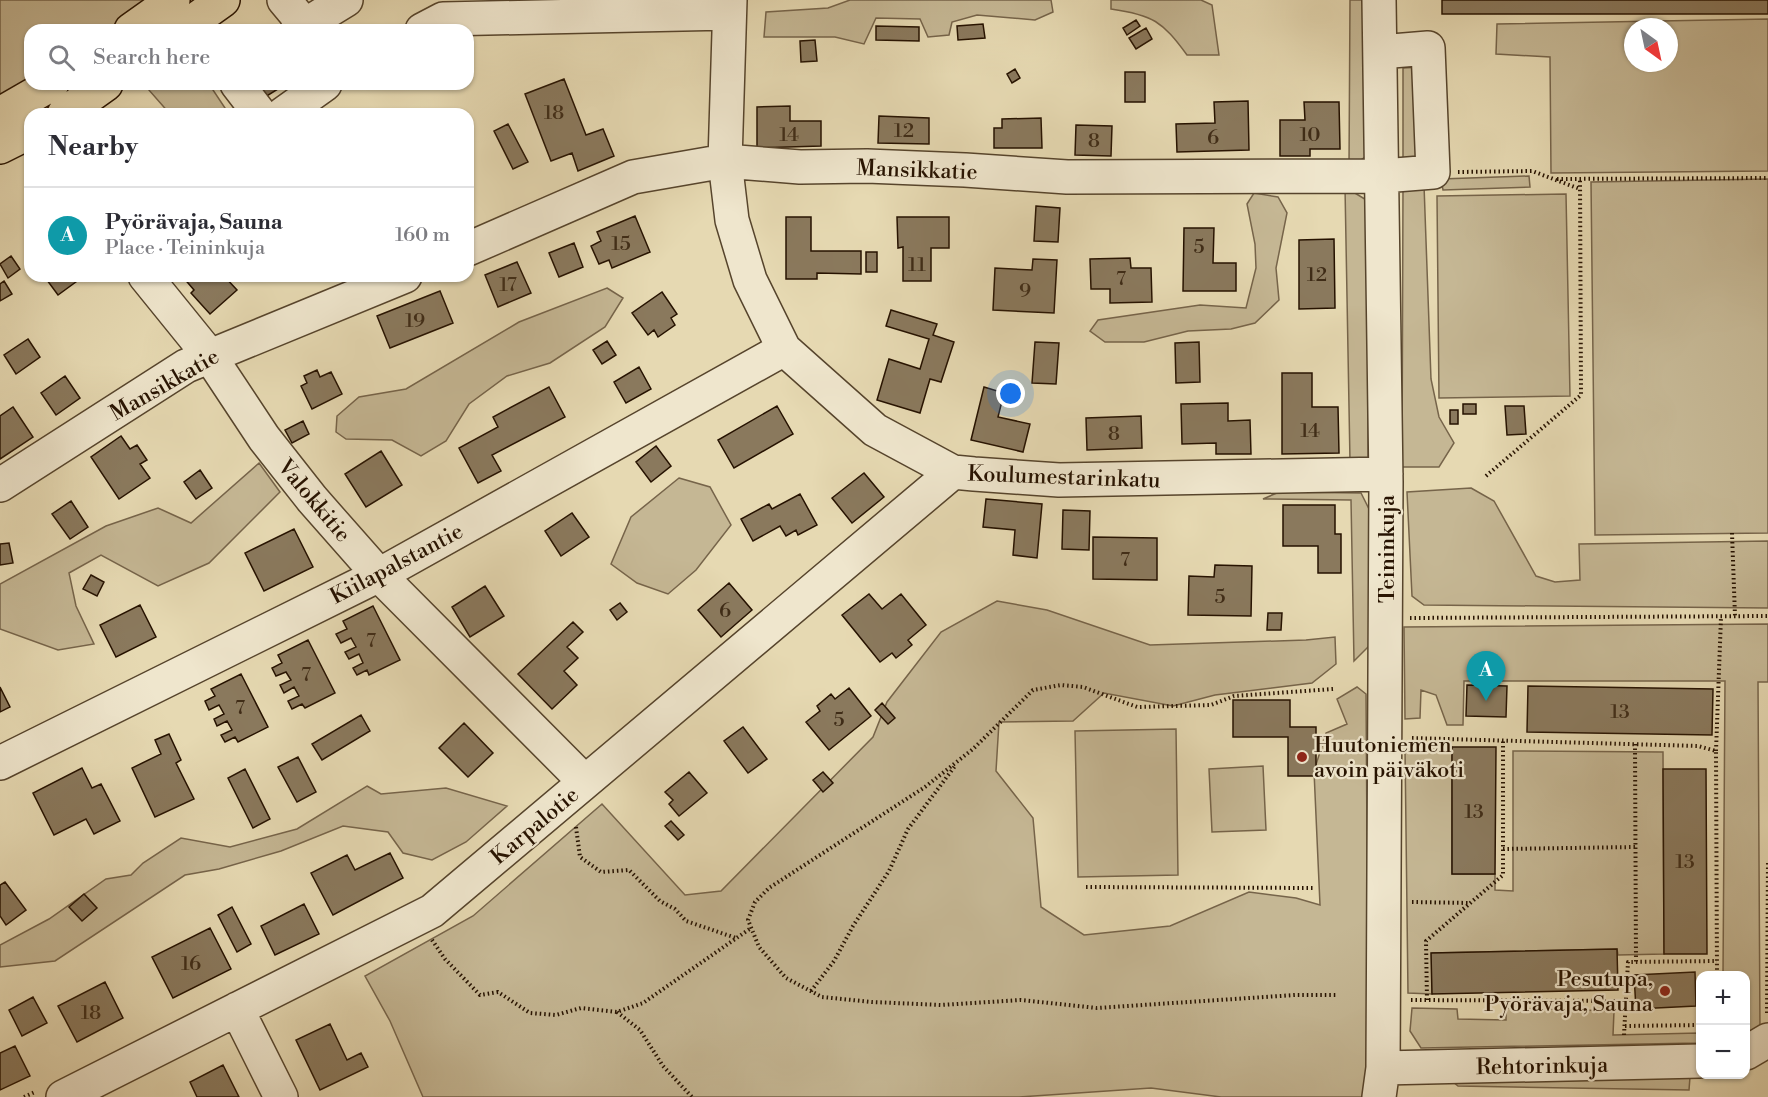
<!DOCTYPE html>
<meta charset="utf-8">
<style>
body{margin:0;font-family:"Libre Bodoni",serif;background:#f2f2f3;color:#2b2b33}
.controls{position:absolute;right:18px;bottom:18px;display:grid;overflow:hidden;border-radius:12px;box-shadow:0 2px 4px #0004}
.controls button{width:54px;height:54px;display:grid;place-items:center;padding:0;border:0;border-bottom:2px solid #e1e1e2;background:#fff;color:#2b2b33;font:30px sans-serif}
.compass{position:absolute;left:1624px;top:18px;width:54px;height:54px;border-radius:50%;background:#fff;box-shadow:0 2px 4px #0004;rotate:147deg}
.you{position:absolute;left:1011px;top:394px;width:21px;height:21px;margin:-15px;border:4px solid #fff;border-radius:50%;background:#1a73e8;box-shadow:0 0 0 9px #1a73e833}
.badge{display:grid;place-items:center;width:39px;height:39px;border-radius:50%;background:#8f2418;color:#fff;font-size:20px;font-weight:700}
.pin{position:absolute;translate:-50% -50px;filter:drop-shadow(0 2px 3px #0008)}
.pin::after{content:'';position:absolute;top:32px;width:21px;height:18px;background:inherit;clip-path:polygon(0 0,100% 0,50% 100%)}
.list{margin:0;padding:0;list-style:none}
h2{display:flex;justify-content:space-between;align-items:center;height:78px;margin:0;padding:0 24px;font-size:26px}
h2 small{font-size:20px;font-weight:400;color:#7c7c81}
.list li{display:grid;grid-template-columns:39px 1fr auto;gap:18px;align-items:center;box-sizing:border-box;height:96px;padding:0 24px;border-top:2px solid #e1e1e2}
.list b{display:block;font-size:22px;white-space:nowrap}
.list p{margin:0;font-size:20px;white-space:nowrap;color:#7c7c81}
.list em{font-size:20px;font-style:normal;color:#7c7c81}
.icon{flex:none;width:33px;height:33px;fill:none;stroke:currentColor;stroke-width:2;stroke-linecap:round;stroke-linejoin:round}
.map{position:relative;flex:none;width:1768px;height:1097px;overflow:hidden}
.search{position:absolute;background:#fff;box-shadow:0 2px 4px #0004;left:24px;top:24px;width:450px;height:66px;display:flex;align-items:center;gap:15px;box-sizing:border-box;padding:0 21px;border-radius:18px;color:#7c7c81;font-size:22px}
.panel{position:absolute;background:#fff;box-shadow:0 2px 4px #0004;left:24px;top:108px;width:450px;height:174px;border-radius:18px}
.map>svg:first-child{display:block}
.green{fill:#c5b794;stroke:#76644a;stroke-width:1.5;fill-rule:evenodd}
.building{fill:#8a795d;stroke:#261200;stroke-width:1.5}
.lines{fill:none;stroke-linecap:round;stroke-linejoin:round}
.minor-casing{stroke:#56442c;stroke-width:36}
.major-casing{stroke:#261200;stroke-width:36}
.path{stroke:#261200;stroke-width:4;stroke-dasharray:1.5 3;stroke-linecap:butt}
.minor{stroke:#efe6cd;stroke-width:33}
.major{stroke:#e6d9b2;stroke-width:33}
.poi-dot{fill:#8f2418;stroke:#efe6cd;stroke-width:2}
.labels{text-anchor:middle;stroke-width:4.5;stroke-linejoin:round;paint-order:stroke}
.number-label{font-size:20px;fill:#3f2c17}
.street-label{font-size:22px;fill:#261200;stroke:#efe6cd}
.poi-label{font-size:22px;fill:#261200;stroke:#efe6cd;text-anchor:start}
</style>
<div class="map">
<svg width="1768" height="1097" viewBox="0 0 1768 1097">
<rect width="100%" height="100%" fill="#e6d9b2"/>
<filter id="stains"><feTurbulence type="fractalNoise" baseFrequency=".00333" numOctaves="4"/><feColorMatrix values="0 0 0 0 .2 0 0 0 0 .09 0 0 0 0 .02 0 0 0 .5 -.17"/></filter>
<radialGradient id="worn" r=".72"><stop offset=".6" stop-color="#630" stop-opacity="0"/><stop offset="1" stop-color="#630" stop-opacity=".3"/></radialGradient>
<path class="green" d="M0,0H157L116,30H30V84L0,103Z
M850,0H1051L1053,12L1035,20L977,15L952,22L949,35L928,37L920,19L876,18L864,44L835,37H764L766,12L828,8Z
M1111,0H1201L1212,5L1219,55H1187C1162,21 1153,15 1111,9Z
M1350,0H1366L1365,157L1349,168Z
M1768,19V171L1551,173L1550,57L1496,54L1497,24ZM1633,27H1669V63H1633Z
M1422,67L1423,166L1403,165V68Z
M155,84H213V90L229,114H170L148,89Z
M1529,176L1530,187L1443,190L1441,179Z
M1768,179V533L1595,535L1591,182Z
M1424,185L1431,379L1439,417L1454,443L1439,467H1402L1403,187Z
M1345,187L1368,201V460L1350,461Z
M1254,193L1278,197L1287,213L1276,268L1279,300L1255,323L1231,329L1188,331L1144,342H1105L1090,331L1098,320L1200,305L1246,308L1256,268L1255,244L1247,204Z
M1566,194L1570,396L1439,398L1437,196Z
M607,288L623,298L605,327L550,363L507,376L469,404L446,441L421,456L392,440L346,439L336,432L337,416L359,397L406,389L519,322Z
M259,463L280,492L209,563L158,586L101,555L69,573L76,606L94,644L58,650L0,629V584L106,526L158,508L191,523Z
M679,478L710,487L731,525L696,570L668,594L637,583L611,564L631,517Z
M1471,488L1494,501L1536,576L1555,582L1580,580L1579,544L1768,541V608L1424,605L1412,596L1407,492Z
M1279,492L1361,493L1370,511L1371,644L1354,661L1351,500L1263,499Z
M997,601L1047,610L1150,645L1306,640L1335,637L1336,664L1312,683L1215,695L1173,706L1104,693L1073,721L999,722L996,771L1033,818L1041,907L1084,935L1170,926L1249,892L1296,898L1320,905L1314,771L1326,733L1347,724L1337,699L1357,687L1366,694L1368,987L1373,1097H1221L1151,1088L1019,1097H423L390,1021L365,976L473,916L602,804L685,895L721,891L873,737L887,702L941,632Z
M1768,624V682H1758L1760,1033H1746V976L1723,975L1725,681H1464L1463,725H1447L1436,695L1421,690L1420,718L1405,719L1404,627Z
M1176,729L1178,875L1078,877L1075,731Z
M1452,747V874H1495V890L1513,891V751L1663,752L1664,954L1618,955L1617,949L1432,953V994L1408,993L1405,748Z
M1263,766L1266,830L1212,832L1209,769Z
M367,786L381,794L446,788L507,806L466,842L432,860L403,853L388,832L343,826L281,851L219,869L185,875L55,961L0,967V945L49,919L106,879L131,875L143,863L181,838L230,847L297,829Z
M1412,1008L1457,1009L1458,1019L1506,1020V1008L1614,1011L1613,1035L1699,1033L1697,1043L1421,1048L1410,1031Z
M1447,1077H1690L1689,1090L1458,1086Z"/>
<path class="building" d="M1442,0H1768V14H1442Z
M1136,20L1140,26L1127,35L1123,28Z
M983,24L985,38L958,40L957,26Z
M876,26L919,27V41L876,40Z
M1146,28L1152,39L1136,49L1129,38Z
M815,40L817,61L801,62L800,41Z
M1015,69L1020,78L1012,83L1007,74Z
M1125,72H1145V102H1125Z
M564,79L586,135L603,129L614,156L578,171L572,153L551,161L525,94Z
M253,84H286L262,99Z
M1248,101L1249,150L1177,152L1176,124L1215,123L1214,102Z
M1304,102H1339L1340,149H1310V156H1280V120H1305Z
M790,106V121H821V146L757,148V107Z
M879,116L929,118V144L878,143Z
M1041,118L1042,148H994V128H1002V119Z
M508,124L528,162L513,169L494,131Z
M1076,125L1112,126L1111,156L1075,155Z
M1036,206L1060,208L1058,242L1034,241Z
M635,216L650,252L612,268L609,260L599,264L591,246L601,241L597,232Z
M786,217H811V251H861V274L817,273V279H786Z
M897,217H949V248H931V281H903V247L898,248Z
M1184,228H1214L1213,263H1236V291H1183Z
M1334,239L1335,308L1299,309V240Z
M574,243L583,267L559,277L549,253Z
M866,252H877V272H866Z
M11,256L20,269L8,278L0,264Z
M1130,258L1131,268H1151L1152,302L1110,303V289H1091L1090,259Z
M1033,259L1057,260L1054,313L993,310L995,268L1032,270Z
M517,262L531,293L498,307L485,275Z
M44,276H84L58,295Z
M182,276H224L237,290L210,314L191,293L194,290Z
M4,281L12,294L0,301V284Z
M440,291L453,323L390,348L377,316Z
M662,292L677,314L671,318L675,325L658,337L654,330L648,335L632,313Z
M891,310L937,324L933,335L954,342L941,382L930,379L920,413L877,400L889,359L920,369L929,339L886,326Z
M28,339L40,357L16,374L4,355Z
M607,341L616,355L602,364L593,350Z
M1035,342L1059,343L1056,384L1032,383Z
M1199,342L1200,382L1176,383L1175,343Z
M639,367L651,389L626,403L614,382Z
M317,370L320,377L331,372L342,394L312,409L301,386L307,383L304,376Z
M1282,373H1312V407H1338L1339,453L1282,454Z
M65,376L80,398L56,415L41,393Z
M549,387L565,417L492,455L501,471L478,483L459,448L498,427L493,417Z
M984,387L1004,393L998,417L1030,424L1023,452L971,440Z
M1228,403V421L1250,420L1251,454H1216V443L1182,444L1181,404Z
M1463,404H1476V414H1463Z
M777,406L793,434L734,468L718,440Z
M1505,406H1524L1526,434L1507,435Z
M13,407L33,437L0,459V416Z
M1450,410H1458V424H1450Z
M1141,416L1142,448L1087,450L1086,418Z
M303,421L309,434L292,443L285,430Z
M121,436L130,449L137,445L147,460L140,464L150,478L119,499L91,457Z
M656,446L671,466L651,482L636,462Z
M381,451L402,485L366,507L345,474Z
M200,470L212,488L196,499L184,482Z
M864,473L884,497L852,523L832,498Z
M800,494L817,525L798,535L796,530L786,536L780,526L753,541L741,519L769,504L772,509Z
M986,499L1042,504L1037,558L1013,555L1015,530L983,527Z
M71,501L88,527L70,539L52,514Z
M1283,505H1335V534H1341V573H1318V546H1283Z
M1063,510L1090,511L1089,550L1062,549Z
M572,513L589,537L561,556L545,531Z
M294,529L313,567L264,591L245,553Z
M1093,537L1157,538V580L1093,579Z
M9,543L13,563L0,565V544Z
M1215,565L1252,566L1251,616L1188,615L1189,576L1214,577Z
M91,575L104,582L97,596L83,589Z
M729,583L752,610L721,637L698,610Z
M485,586L504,616L470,637L452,607Z
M869,594L882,609L901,594L926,625L908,640L912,645L896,658L892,653L880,662L842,615Z
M620,603L627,612L617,620L610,610Z
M140,605L156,637L116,657L100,625Z
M373,606L400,660L369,675L367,670L357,675L353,668L363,663L359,654L349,659L345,652L356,647L351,638L341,643L336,634L347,629L343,621Z
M1268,613H1282L1281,630H1267Z
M573,622L583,632L567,647L578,658L564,671L577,685L552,709L518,674Z
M308,640L335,693L305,708L302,704L292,709L288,701L299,696L294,687L284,693L280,685L291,680L286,672L276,676L272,668L282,663L278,655Z
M241,674L268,727L238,742L235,737L225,742L221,735L232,730L227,721L217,726L214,719L224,714L219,705L209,710L205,701L215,696L211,689Z
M1467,685L1507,686L1506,717L1466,716Z
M1528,686L1713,689L1712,735L1527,732Z
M0,687L10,707L0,712Z
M849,688L871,716L829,750L806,722L820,711L817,706L831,694L835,699Z
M1233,700H1290V727H1316V776H1288V737H1233Z
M882,703L895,718L888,724L875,710Z
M361,715L370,731L322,760L312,744Z
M464,723L493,753L468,777L439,748Z
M743,727L767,759L748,773L724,741Z
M169,734L181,760L176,763L194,799L155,817L132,768L161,754L155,740Z
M1452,747H1496L1495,874H1452Z
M298,757L316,792L297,802L278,767Z
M82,768L92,788L101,784L120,821L94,834L86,819L54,835L33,793Z
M245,769L270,819L253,828L228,778Z
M1663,769H1706L1707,954H1664Z
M689,772L707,793L679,816L669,804L673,800L665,792Z
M823,772L833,783L823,792L813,780Z
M671,821L684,835L678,840L665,826Z
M390,853L403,878L333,915L311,873L347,855L355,870Z
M5,882L26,910L6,925L0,916V885Z
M84,894L97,908L82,921L69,907Z
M304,904L319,934L275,955L261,926Z
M232,907L251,944L237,952L218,915Z
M210,928L231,969L173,998L152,957Z
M1617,949L1618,990L1432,994L1431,953Z
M1695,972L1696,1006L1636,1009L1634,975Z
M105,982L123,1018L77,1042L58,1006Z
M33,997L47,1023L22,1036L9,1010Z
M330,1024L347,1060L361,1053L368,1067L320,1090L296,1040Z
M15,1046L30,1076L0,1090V1053Z
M223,1065L239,1097H197L190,1082Z"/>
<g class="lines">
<defs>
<path id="minor" d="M284,0L309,30
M730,0L725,161L732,220L750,280L784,349L875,430L953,472L974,474L1059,480L1386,474
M1379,0L1386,482L1383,1068L1379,1097
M297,30L346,0
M422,30L443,19L729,13
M237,84L260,114
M283,114L325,84
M468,249L633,177L725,161L800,167L867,166L965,170L1067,177L1383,176L1433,172L1428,48L1380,52
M145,276L209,355L264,438L312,499L379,575L585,782
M0,485L186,366L405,276
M0,763L379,575L784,349
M237,1009L281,1097
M1746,1053L1768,1040
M1383,1068L1700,1061
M63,1097L432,911L953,472"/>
<path id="major" d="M131,30L173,0
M181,30L223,0
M0,114L52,84
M64,114L106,84
M0,147L30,132"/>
</defs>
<use href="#minor" class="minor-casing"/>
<use href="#major" class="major-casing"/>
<path class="path" d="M1458,172L1532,171L1580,189
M1557,179L1768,178
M1486,476L1581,395L1580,178
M1732,533L1735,616
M1410,618L1768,616
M1333,689L1234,696L1211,705L1137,707L1083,687L1061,685L1033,690L973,749L925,787L769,888L755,902L748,920L759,947L786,978L822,997L872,1002L941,1005L1021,1000L1097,1008L1295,995H1336
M1412,738L1698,746L1716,751L1717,976
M1635,744L1636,962
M1716,751L1721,617
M576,827L580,857L601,872L629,870L660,901L675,909L686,921L736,938
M1503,849L1635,847
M1086,887L1313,888
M1412,902L1470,903
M432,940L445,959L480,995L498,992L530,1013L556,1015L581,1008L617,1012L643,1003L751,928
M811,991L834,961L853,926L889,871L908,829L955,766
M1411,1000L1626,1001
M1427,1000L1426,941L1503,875V739
M617,1012L640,1030L663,1066L692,1097
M1767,1013L1768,860
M1625,1026L1700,1025
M1624,1035L1628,962L1717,961
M24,1097L35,1092"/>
<use href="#minor" class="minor"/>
<use href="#major" class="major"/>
</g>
<g class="poi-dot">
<circle cx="1302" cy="757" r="6"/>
<circle cx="1665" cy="991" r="6"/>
</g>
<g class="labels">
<g class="number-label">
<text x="554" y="119">18</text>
<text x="904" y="137">12</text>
<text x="789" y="141">14</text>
<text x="1310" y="141">10</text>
<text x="1213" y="144">6</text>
<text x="1094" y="147">8</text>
<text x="621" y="250">15</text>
<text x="1199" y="253">5</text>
<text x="917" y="271">11</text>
<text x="1317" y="281">12</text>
<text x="1121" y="285">7</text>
<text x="508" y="291">17</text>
<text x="1025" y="297">9</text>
<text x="415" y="327">19</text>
<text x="1310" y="437">14</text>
<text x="1114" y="440">8</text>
<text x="1125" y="566">7</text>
<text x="1220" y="603">5</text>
<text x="725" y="617">6</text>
<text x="371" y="647">7</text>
<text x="306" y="681">7</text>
<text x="240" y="714">7</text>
<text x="1620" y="718">13</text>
<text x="839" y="726">5</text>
<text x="1474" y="818">13</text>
<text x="1685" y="868">13</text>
<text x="191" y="970">16</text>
<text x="91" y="1019">18</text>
</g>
<g class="street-label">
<text transform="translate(917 169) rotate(2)" y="8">Mansikkatie</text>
<text transform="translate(164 384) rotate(-30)" y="8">Mansikkatie</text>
<text transform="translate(1064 476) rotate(2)" y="8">Koulumestarinkatu</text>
<text transform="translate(315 500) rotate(50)" y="8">Valokkitie</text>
<text transform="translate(1386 549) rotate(-90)" y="8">Teininkuja</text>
<text transform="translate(396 563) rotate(-28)" y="8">Kiilapalstantie</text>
<text transform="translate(534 825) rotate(-40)" y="8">Karpalotie</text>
<text transform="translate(1542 1065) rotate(-1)" y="8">Rehtorinkuja</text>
</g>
<g class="poi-label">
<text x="1314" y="752">Huutoniemen<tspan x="1314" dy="25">avoin päiväkoti</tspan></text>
<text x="1653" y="986" text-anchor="end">Pesutupa,<tspan x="1653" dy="25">Pyörävaja, Sauna</tspan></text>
</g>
</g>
<rect width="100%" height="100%" filter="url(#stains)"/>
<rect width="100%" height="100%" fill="url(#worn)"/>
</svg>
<div class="controls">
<button>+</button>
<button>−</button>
</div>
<svg class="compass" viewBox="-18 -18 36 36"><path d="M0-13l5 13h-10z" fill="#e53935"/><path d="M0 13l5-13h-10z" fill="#7c7c81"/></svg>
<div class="you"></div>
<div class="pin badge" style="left:1486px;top:701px;background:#0f9aa8">A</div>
<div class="search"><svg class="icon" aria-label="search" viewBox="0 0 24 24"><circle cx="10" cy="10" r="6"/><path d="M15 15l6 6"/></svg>Search here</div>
<section class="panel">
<h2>Nearby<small></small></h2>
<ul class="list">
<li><span class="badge" style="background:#0f9aa8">A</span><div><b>Pyörävaja, Sauna</b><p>Place · Teininkuja</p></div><em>160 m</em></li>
</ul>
</section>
</div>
